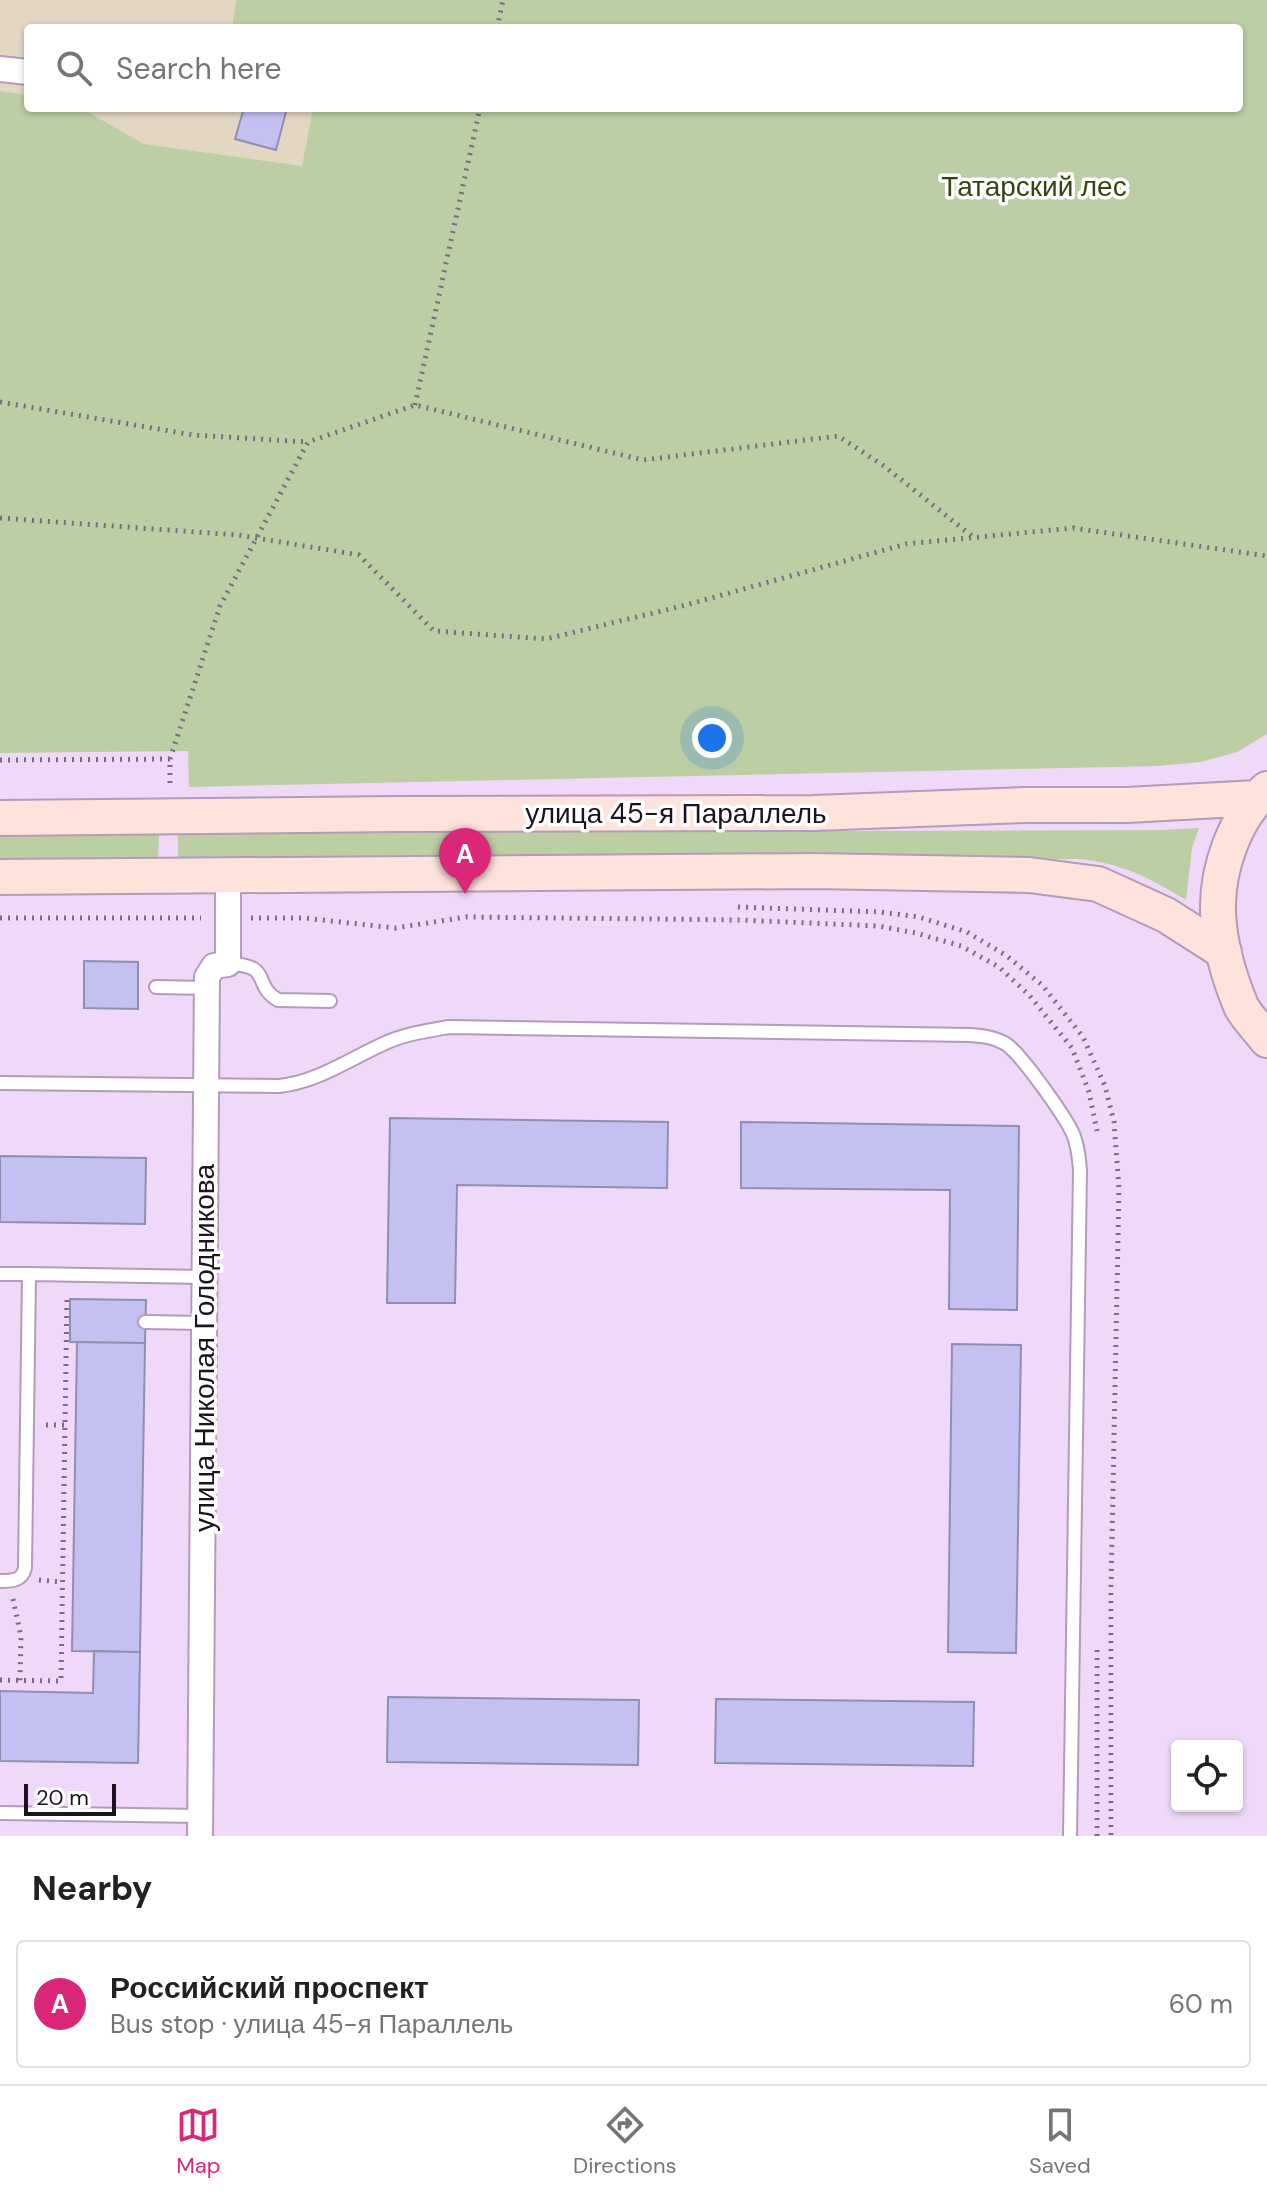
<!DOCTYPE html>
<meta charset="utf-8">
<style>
body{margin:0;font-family:"DM Sans",sans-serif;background:#f6f6f6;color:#202124}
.controls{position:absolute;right:24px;bottom:24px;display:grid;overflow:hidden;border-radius:8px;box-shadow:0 2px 6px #0004}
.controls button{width:72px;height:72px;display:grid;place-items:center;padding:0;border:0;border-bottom:2px solid #e0e0e0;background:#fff;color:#202124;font:40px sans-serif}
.scale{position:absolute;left:24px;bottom:20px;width:92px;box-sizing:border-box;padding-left:8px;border:4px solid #1b131e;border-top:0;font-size:22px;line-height:28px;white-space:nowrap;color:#1b131e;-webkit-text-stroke:6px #fff;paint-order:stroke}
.you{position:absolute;left:712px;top:738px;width:28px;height:28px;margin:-20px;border:6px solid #fff;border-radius:50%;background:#1a73e8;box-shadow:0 0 0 12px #1a73e833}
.badge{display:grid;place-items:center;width:52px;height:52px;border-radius:50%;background:#db2777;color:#fff;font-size:26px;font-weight:700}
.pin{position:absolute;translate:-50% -66px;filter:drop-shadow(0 2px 4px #0008)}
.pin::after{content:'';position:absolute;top:42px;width:28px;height:24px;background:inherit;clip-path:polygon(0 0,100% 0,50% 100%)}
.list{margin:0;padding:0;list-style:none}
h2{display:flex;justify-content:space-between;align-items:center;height:104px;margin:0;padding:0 32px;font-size:34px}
h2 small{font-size:26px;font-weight:400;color:#757577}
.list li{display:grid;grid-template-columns:52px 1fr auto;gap:24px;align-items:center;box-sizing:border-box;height:128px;margin:0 16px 16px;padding:0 16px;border:2px solid #e0e0e0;border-radius:8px}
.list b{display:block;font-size:30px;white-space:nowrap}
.list p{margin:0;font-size:26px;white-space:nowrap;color:#757577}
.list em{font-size:26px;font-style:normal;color:#757577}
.icon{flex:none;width:44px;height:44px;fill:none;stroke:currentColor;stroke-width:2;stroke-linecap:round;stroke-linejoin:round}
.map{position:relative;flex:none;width:1267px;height:1836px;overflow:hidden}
.search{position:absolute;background:#fff;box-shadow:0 2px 6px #0004;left:24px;right:24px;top:24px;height:88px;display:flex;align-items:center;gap:20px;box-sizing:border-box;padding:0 28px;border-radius:8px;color:#757577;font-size:30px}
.sheet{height:248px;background:#fff}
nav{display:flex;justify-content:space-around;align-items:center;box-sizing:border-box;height:112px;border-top:2px solid #e0e0e0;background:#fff;font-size:22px;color:#757577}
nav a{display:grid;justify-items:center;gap:4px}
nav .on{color:#db2777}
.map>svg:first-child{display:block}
.industrial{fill:#e3d7c3}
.green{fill:#bccea4}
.building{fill:#c4c0f2;stroke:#918fb1;stroke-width:2}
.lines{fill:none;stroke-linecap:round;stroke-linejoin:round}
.service-casing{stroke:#b29cba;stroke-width:16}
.minor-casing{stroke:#b29cba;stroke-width:28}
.secondary-casing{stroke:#b29cba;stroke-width:38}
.path{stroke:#7b6d81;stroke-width:5;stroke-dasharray:2 6;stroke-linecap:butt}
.service{stroke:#fff;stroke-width:12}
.minor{stroke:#fff;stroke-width:24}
.secondary{stroke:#fee3dc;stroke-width:34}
.labels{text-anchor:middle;stroke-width:7;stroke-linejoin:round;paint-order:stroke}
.park-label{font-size:28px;fill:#334611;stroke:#fff}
.street-label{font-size:28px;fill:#1b131e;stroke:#fff}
</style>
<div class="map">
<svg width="1267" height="1836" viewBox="0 0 1267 1836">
<rect width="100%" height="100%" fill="#f0d9f8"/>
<path class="industrial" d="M0,0H236L232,28H28V95L0,91Z
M81,108H313L302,166L144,144Z"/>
<path class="green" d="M236,0H1267V734L1237,752L1201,762L1158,766L189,787L188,751L0,753V91L28,95V108H81L144,144L302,166L313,108H1239V28H232Z
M1199,828L1192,848L1186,900C1150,878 1122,863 1078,859L178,862V833L1162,830Z
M0,833H159L158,861L0,860Z"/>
<path class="building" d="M244,108H287L276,150L235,139Z
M84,961L138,962V1009L84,1008Z
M390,1118L668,1122L667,1188L457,1185L455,1303H387Z
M741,1122L1019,1126L1017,1310L949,1309L950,1190L741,1188Z
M0,1156L146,1158L145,1224L0,1222Z
M70,1299L146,1300L145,1343L70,1342Z
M77,1342L145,1343L140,1652L72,1651Z
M952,1344L1021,1345L1016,1653L948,1652Z
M94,1651L140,1652L138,1763L0,1761V1691L93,1693Z
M388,1697L639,1700L638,1765L387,1762Z
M716,1699L974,1702L973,1766L715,1763Z"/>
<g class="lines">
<defs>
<path id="service" d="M228,964C274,965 251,984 278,1000L330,1001
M156,987L207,988
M0,1083L279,1086C317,1082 348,1060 383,1044C404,1034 426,1031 449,1027L970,1035C983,1036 994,1037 1006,1044C1021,1054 1065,1116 1073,1134C1078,1145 1079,1158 1080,1170L1070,1836
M0,1274H29L25,1568C22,1581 12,1581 0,1581
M29,1274L204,1277
M145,1322L204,1323
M0,1813L200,1816"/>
<path id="minor" d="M0,69L28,72
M200,1836L207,977L214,966L228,964V875"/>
<path id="secondary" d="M1267,789C1235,817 1217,868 1218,911C1219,942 1229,977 1241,1006C1247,1018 1259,1029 1267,1040
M0,818L398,814L814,813L1025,805H1127L1257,798
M0,877L814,871L1029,875L1098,884L1166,915L1224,952"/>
</defs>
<use href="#service" class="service-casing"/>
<use href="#minor" class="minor-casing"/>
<use href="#secondary" class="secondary-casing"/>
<path class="path" d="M497,28L503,0
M0,402L193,435L308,442
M415,405L480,108
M0,518L238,535L359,555L434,631L546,639L686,605L906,544L1073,528L1267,556
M170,759L220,606L308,442L415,405L643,460L838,436L884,466L973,537
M0,760L170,759V786
M738,907L880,912L919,917L967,932L1007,956L1043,986L1083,1037L1105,1086L1114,1122L1119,1188L1111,1587V1836
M0,918H201
M251,918H304L395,928L466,917L741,920L878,926L916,933L961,946L999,967L1029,995L1072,1048L1089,1092L1097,1131
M46,1425H65
M39,1580L62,1582
M13,1599L21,1637L20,1681
M0,1680L61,1681L67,1295
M1097,1836V1645"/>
<use href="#service" class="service"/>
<use href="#minor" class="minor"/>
<use href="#secondary" class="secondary"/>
</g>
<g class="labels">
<g class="park-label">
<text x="1034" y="196">Татарский лес</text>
</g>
<g class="street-label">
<text x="676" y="823">улица 45-я Параллель</text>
<text transform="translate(204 1348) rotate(-90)" y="10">улица Николая Голодникова</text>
</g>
</g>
</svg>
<div class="controls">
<button><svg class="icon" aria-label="locate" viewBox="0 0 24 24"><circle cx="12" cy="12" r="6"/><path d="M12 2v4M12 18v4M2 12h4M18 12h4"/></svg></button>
</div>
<div class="scale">20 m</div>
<div class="you"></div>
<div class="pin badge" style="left:465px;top:894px">A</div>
<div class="search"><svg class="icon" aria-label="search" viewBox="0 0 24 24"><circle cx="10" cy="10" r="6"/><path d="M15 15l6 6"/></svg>Search here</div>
</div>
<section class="sheet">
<h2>Nearby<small></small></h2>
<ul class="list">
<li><span class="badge">A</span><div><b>Российский проспект</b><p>Bus stop · улица 45-я Параллель</p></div><em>60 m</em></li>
</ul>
</section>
<nav>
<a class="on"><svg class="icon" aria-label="map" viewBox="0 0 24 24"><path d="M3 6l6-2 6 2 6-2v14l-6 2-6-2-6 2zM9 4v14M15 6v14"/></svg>Map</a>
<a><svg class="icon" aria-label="directions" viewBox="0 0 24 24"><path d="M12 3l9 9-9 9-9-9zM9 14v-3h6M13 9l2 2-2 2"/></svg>Directions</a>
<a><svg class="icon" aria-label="saved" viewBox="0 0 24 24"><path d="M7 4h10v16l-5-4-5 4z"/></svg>Saved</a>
</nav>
